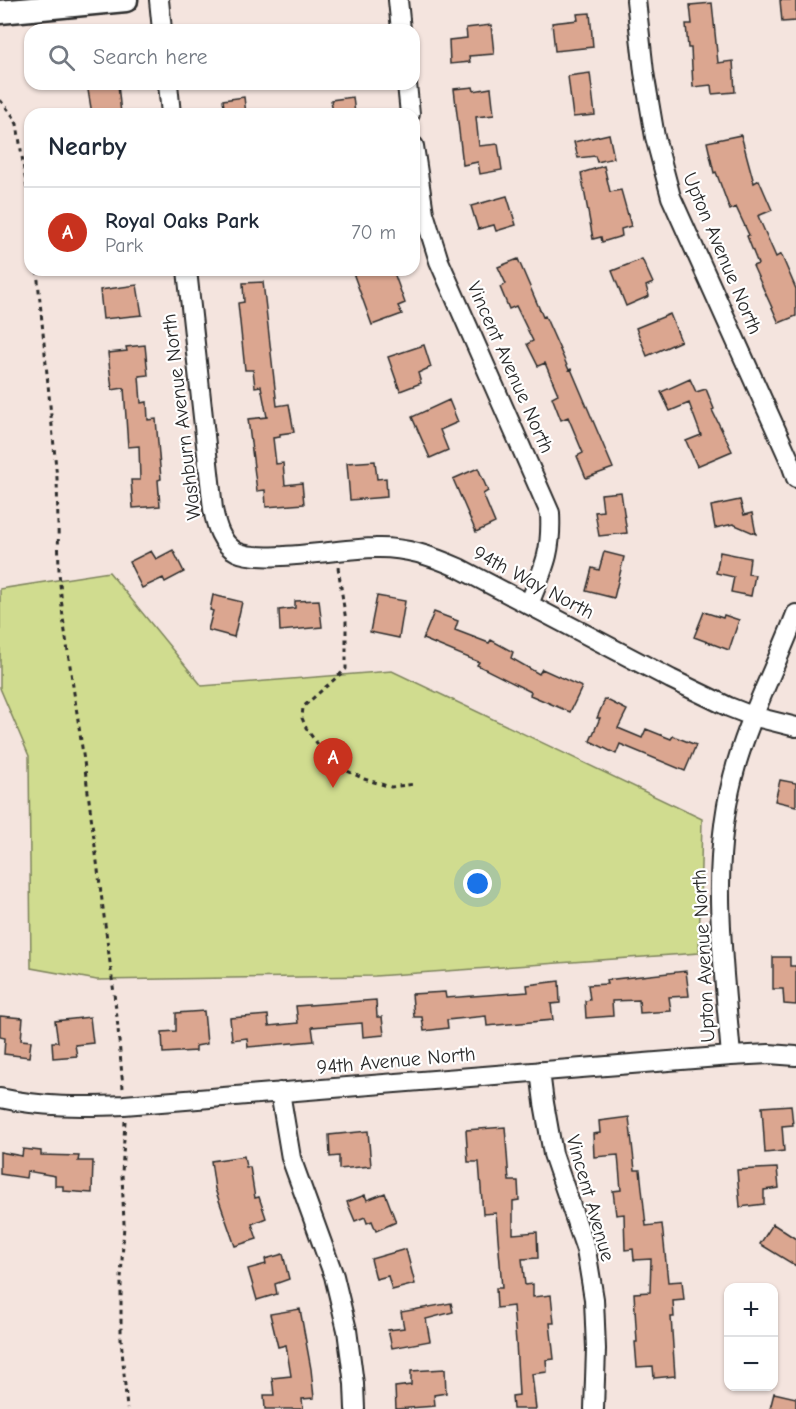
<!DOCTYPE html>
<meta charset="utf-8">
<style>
body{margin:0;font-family:"Comic Neue",sans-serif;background:#f2f2f3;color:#1f2937}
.controls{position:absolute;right:18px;bottom:18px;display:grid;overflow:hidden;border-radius:12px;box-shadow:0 2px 4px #0004}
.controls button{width:54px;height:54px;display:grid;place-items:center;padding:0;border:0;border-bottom:2px solid #e0e1e3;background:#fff;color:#1f2937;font:30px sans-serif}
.you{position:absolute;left:478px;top:884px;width:21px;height:21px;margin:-15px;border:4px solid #fff;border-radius:50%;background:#1a73e8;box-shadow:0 0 0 9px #1a73e833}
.badge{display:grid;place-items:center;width:39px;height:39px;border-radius:50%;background:#c8321e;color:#fff;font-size:20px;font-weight:700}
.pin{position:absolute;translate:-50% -50px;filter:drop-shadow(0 2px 3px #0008)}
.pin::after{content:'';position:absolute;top:32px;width:21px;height:18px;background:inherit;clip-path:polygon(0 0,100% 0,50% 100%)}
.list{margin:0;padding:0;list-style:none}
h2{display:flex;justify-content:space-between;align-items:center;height:78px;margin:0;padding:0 24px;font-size:26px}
h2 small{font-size:20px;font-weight:400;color:#747a83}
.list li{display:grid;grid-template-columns:39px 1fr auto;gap:18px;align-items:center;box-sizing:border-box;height:90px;padding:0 24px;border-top:2px solid #e0e1e3}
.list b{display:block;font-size:22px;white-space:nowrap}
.list p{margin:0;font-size:20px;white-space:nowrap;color:#747a83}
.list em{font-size:20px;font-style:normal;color:#747a83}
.icon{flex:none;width:33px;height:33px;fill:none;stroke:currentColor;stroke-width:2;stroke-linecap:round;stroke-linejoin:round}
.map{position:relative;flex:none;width:796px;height:1409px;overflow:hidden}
.search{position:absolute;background:#fff;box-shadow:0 2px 4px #0004;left:24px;top:24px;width:396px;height:66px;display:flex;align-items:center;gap:15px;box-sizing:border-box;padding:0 21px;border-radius:18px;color:#747a83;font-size:22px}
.panel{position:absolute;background:#fff;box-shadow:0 2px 4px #0004;left:24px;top:108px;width:396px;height:168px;border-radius:18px}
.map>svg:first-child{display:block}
.green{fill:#d0dc8f;stroke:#7e845d;stroke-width:1.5}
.building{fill:#dba690;stroke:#2b2b2b;stroke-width:1.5}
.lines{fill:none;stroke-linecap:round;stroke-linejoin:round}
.minor-casing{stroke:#2b2b2b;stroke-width:22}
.tertiary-casing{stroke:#2b2b2b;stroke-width:27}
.path{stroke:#2b2b2b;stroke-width:3;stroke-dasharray:4.5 4.5;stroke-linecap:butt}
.minor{stroke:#fff;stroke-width:18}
.tertiary{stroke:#fff;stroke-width:22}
.labels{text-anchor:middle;stroke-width:4.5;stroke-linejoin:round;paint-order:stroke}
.street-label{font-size:20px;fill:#2b2b2b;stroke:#fff}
</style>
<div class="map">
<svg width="796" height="1409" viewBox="0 0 796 1409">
<rect width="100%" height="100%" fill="#f4e4de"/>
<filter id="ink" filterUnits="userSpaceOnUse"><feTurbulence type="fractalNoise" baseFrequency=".0167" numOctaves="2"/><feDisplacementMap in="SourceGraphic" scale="12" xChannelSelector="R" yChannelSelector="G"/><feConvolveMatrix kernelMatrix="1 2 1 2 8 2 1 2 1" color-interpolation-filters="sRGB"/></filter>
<g filter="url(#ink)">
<path class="green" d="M109,572L202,686L392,671L702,819L699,953L375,976L97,980L31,968L29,756L0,688V589Z"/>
<path class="building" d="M780,0H796V21L782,22Z
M712,3L718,63L733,61L735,92L712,94L711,85L693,87L691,48H688L686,24H692L690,5Z
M590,13L593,47L555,51L552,23L578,20L577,14Z
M491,25L494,54L469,56L470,62L450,64L449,40L467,38L466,28Z
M590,73L595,115L573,117L568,76Z
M87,84H118L121,114H92Z
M473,87L474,91L491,88L494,115L476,117L479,146L498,144L502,170L480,174L478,162L463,165L454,89Z
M244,97L246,114H225L223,100Z
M353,97L355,114H333L331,100Z
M609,134L614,158L597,162L595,156L578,158L574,142Z
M741,135L754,183L759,180L772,210L758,216L776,257L781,254L796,289V316L779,323L753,266L758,264L747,236L749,235L736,207L730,210L716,172L714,173L707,142Z
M604,166L610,192L621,190L631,226L621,229L622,236L602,242L601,237L593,239L581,173Z
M507,196L516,225L496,231L494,225L478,229L471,206Z
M518,259L543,317L545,316L569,370L571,369L613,468L586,478L577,456L583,453L568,417L561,420L552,397L558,394L545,363L538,366L527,344L533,341L516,306L509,309L500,287L506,284L498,267Z
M642,259L653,283L646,286L649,296L626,306L612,271Z
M352,270H393L405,303L398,306L402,314L372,325Z
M263,282L277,406L289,404L294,432L280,434V437L273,438L276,464L283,463L285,485L302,483L304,504L266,507L265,490L257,491L248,419L267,417L261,386L255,387L253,370H245L238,303L244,302L243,283Z
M137,285L142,315L103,319L100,290Z
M670,314L681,341L647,356L636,328Z
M145,345L148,375L139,376L141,403L147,402L148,420L156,419L161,479L158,480L160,506L133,508L131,480H140L139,446L128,447L124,388L112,390L108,353L127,351L126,347Z
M424,345L431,367L418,373L421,383L400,391L388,357Z
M690,379L696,392L706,389L714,409L712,410L732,451L697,466L686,441L701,435L689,403L670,411L661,392Z
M449,400L458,422L440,430L448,450L430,458L412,417Z
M375,461L377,479L386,478L387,497L350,500L347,463Z
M478,468L488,491L483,494L495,523L476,532L453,479Z
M621,492L627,533L599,536L595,512L603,511L601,494Z
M740,500L744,515L752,513L756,534L733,524L715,528L711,506Z
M173,550L184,572L165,582L163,578L142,588L129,562L151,551L156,559Z
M604,552L624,557L614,598L586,591L592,568L599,570Z
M720,552L750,558L748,574L755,575L751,596L731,592L734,577L716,573Z
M213,595L242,602L234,637L208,630L213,611L210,610Z
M377,596L405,601L399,638L370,632Z
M319,600L322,627L280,631L279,610L295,608V601Z
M434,612L458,621L455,630L489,643L491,640L513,652L511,658L539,674L542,669L582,687L570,712L530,695L531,692L477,665L479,662L423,639Z
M704,612L723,618L724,615L739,620L729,650L694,637Z
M605,699L627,710L618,728L642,738L646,729L671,739L673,736L696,745L685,771L620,744L616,754L590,741L600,718H597Z
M780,780L796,783V806L775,801Z
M773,957H790V966H796V1005L784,1004L783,989H773Z
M686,971L689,996L669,997L671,1011L640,1013L639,1000L612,1001L613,1016L586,1018L585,1001L590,1000L588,985L607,984L606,980Z
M559,981L560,1003L551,1004L553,1020L487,1026L486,1016L447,1020L448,1028L424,1031L422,1017H414L412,994L445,992L446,998L528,992L527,985Z
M376,1000L377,1017H382L384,1035L363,1037L362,1023L312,1027L314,1041L248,1047L247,1038L232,1040L230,1018L268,1015L269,1026L298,1023L296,1006Z
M204,1011L207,1044L196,1046V1051L163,1053L162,1032L176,1031V1013Z
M0,1016L23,1018L21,1040L31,1041L29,1057L4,1054L5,1038L0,1037Z
M90,1017L93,1043L75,1045L77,1056L53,1058L52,1042H58L55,1021Z
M791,1105L793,1125L782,1126L784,1151L765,1153L762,1107Z
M629,1117L635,1170H640L646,1226L662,1224L668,1282L682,1281L684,1300L673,1301L674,1317H671L675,1376L654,1378L653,1366L637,1367L635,1342H637L634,1293L650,1292L651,1259L634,1260L633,1249L625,1250L624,1214L616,1215L613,1191L621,1190L618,1155L594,1157L593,1134L600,1133L599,1121Z
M505,1127L509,1181H518L519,1200L513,1201V1234L537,1232L538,1258L522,1259L525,1285L533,1284V1297L551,1295L554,1323H550L554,1359L546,1360L547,1372L532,1374L536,1409H513L512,1396L519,1395L516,1342L513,1306L497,1308L496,1288H502L496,1213L483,1214L479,1162H468L466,1130Z
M368,1131L371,1166L339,1169V1156L330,1157L329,1135Z
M23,1149L41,1151V1155L79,1156L78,1161H93L92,1193L63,1191V1186H55V1176L27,1171L26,1178L0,1174V1152L22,1156Z
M244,1156L246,1167H250L255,1198L259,1197L266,1218L252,1224L257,1239L235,1246L215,1189L211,1161Z
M777,1168L779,1188L764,1190V1204L740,1207L737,1170Z
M385,1193L396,1222L376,1231L372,1221L367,1223L365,1217L355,1221L347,1202L365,1195L367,1200Z
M773,1224L796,1239V1266L760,1244Z
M406,1249L415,1284L392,1290L388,1276L376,1279L371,1259Z
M283,1254L289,1279L275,1284L277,1294L257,1300L248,1269L266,1264L265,1259Z
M451,1303L453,1312L426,1319L430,1341L392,1348L388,1330L404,1328L401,1312Z
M300,1309L311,1369L314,1398L302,1399L303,1409H265L264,1395H274L272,1378L291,1376L286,1345L278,1347L270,1314Z
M445,1369L446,1393L434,1395L435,1406L396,1409L395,1387L411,1385V1371Z
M774,1393L796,1398V1409H770Z"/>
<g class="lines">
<defs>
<path id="minor" d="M159,0L162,30
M398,0L401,30
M636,0L644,72L655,137L671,197L790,461L796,478
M168,84L171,114
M407,84L410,114
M414,146L424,213L439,261L550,513C552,553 544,567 529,604
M187,270L213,509C216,525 221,544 237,552C262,564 343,548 375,548C405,547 432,556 459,568L671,679L729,707L752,716L796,727
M731,1056C723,957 708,860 737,762C752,711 777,664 796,614
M540,1071L544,1103L553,1154L586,1250L594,1299L596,1349L594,1409
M280,1092L291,1158L334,1276L347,1330L354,1384L355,1409
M0,1098C42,1107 81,1107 124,1105L731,1056L769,1054L796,1056"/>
<path id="tertiary" d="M0,12L126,0"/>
</defs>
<use href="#minor" class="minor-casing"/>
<use href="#tertiary" class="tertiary-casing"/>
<path class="path" d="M0,100L13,116L17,124L30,208
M37,270L57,478L59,572L63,618L84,761L117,1017L123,1088
M338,567L346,621V669L303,707L302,718L307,730L333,764L364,779L391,787L415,784
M125,1121L122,1174L124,1224L121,1279V1338L127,1409"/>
<use href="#minor" class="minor"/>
<use href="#tertiary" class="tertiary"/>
</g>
</g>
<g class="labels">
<g class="street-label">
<text transform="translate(723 253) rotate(67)" y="7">Upton Avenue North</text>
<text transform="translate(511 367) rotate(66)" y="7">Vincent Avenue North</text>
<text transform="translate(181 417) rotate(-97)" y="7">Washburn Avenue North</text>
<text transform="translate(534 582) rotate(28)" y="7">94th Way North</text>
<text transform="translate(703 956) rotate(-93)" y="7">Upton Avenue North</text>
<text transform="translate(396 1060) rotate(-5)" y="7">94th Avenue North</text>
<text transform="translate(591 1198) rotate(74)" y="7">Vincent Avenue</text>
</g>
</g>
</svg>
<div class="controls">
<button>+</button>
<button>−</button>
</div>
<div class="you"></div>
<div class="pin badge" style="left:333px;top:788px">A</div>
<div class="search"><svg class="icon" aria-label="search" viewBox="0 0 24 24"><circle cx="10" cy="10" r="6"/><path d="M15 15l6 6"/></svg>Search here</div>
<section class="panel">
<h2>Nearby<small></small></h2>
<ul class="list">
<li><span class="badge">A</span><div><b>Royal Oaks Park</b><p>Park</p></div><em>70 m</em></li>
</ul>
</section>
</div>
